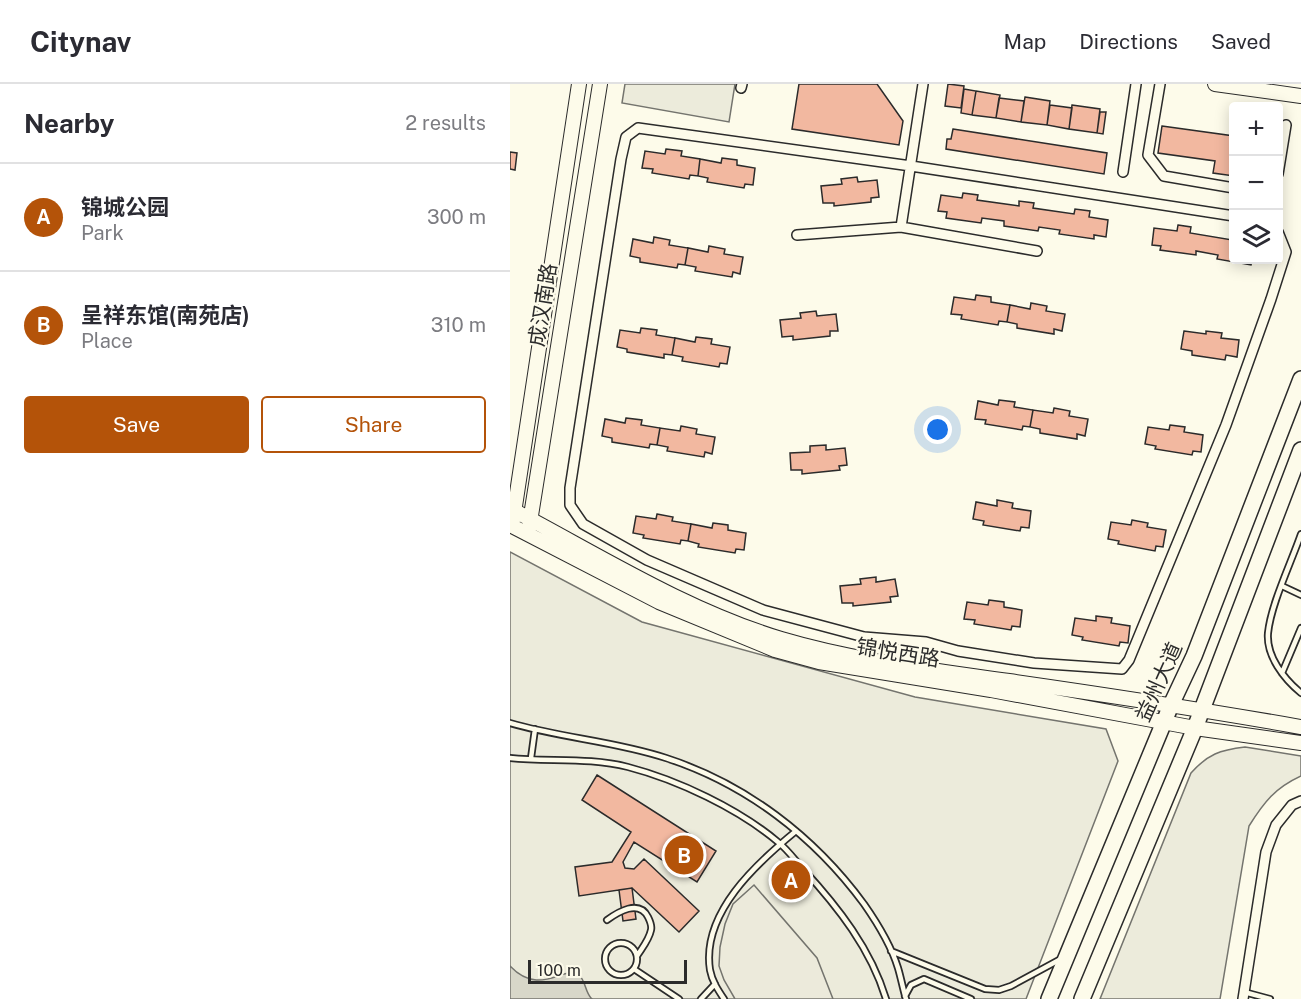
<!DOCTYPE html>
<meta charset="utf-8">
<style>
body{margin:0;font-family:"Public Sans","Noto Sans SC",sans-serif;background:#f2f2f3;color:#2b2b33}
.controls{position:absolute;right:18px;top:18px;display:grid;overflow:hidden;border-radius:6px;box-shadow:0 3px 15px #0003}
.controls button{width:54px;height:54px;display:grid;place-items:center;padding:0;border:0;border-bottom:2px solid #e1e1e2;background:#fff;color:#2b2b33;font:30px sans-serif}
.scale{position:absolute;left:18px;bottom:15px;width:159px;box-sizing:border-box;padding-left:6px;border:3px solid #2b2b2b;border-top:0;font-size:16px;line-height:21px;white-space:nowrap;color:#2b2b2b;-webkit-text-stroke:4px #fdfbea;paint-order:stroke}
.you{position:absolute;left:428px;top:346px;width:21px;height:21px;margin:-15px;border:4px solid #fff;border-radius:50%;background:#1a73e8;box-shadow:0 0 0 9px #1a73e833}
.badge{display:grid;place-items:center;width:39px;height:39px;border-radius:50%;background:#b45309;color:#fff;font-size:20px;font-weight:700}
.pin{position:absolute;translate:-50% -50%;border:3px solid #fff;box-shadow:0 2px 6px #0006}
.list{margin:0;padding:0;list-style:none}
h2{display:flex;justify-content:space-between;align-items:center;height:78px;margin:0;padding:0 24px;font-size:26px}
h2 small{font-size:20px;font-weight:400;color:#7c7c81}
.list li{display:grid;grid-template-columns:39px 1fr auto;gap:18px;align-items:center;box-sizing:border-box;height:108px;padding:0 24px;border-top:2px solid #e1e1e2}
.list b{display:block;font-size:22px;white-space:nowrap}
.list p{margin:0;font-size:20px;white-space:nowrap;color:#7c7c81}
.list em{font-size:20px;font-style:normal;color:#7c7c81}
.actions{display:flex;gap:12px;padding:18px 24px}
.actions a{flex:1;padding:14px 0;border:2px solid #b45309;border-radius:6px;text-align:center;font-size:21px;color:#b45309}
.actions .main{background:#b45309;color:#fff}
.icon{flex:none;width:33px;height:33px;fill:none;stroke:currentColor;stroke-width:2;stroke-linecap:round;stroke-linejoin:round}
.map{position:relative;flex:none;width:791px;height:915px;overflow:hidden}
header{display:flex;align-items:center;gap:36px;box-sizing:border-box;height:84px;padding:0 30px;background:#fff;border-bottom:2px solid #e1e1e2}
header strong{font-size:28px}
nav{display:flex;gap:33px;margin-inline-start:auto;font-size:21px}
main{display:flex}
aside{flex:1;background:#fff}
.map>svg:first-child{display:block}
.green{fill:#ecebdb;stroke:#74746e;stroke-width:1.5}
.parking{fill:#eceadb;stroke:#74746e;stroke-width:1.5}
.water{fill:#d8d7c9;stroke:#74746e;stroke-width:1.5}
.building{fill:#f2b8a0;stroke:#2b2b2b;stroke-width:1.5}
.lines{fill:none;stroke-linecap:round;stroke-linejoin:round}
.service-casing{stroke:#2b2b2b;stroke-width:8}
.minor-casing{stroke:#2b2b2b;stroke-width:12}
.secondary-casing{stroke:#2b2b2b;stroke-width:16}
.primary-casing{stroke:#2b2b2b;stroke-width:18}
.service{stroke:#fdfbea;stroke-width:4.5}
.minor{stroke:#fdfbea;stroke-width:9}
.secondary{stroke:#fdfbea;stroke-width:14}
.primary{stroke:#fdfbea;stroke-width:15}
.labels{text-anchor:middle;stroke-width:4.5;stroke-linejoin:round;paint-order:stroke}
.street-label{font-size:21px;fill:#2b2b2b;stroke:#fdfbea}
</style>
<header>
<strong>Citynav</strong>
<nav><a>Map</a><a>Directions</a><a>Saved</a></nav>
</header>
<main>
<aside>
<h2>Nearby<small>2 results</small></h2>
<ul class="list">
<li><span class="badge">A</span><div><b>锦城公园</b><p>Park</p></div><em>300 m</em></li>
<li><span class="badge">B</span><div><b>呈祥东馆(南苑店)</b><p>Place</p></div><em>310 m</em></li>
</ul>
<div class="actions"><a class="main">Save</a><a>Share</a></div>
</aside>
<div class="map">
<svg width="791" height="915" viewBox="0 0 791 915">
<rect width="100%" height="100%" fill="#fdfbea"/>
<path class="green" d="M115,0H225L219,38L112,19Z
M0,468L132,538L405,613L596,645L608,677L516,915H0Z
M735,663L791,672V692C765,704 754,718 739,742L710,915H590L681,689C698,670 710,666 735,663Z"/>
<path class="parking" d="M244,801L307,874L323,915H225L214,896L209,882L210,863L215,840L223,820Z"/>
<path class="water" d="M0,882C30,914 55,880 69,891C76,897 75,909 82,915H0Z"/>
<path class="building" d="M289,0H367L393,37L389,61L282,45Z
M438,0L454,2L451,24L435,22Z
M454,5L466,7L462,31L451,29Z
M466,7L490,11L486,34L462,31Z
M515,13L540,17L537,41L511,38Z
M489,14L514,17L511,38L486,34Z
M540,21L562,24L559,45L537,41Z
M562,21L590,25L587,49L559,45Z
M590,28H596L593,50L587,49Z
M652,42L724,52V92L703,89L705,77L648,69Z
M443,45L597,69L594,90L436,65L437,55H441Z
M156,65L172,67L171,72L190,75L188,92L180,91L179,95L142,89L143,85L132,84L135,67L155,70Z
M0,68L7,69L5,86L0,85Z
M212,74L227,76V81L245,84L243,101L235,100L234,104L197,98L198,94L188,92L190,75L211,79Z
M347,93L348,98L367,96L369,113L361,114V118L324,122V119H313L311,102L332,100L331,95Z
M453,109L468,111L467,116L509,122V117L524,119L523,124L564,130L565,125L580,127L579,133L598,136L596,153L584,151V155L549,150L550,146L529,143L528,147L494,142V137L472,134L471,139L436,134L437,128L428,127L431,111L452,114Z
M668,141L681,143L680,149L722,156L724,151V176H753V177L742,176L741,181L707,175L708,171L686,167V171L650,166L651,162L642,161L644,144L667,147Z
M144,153L160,156L159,161L178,164L175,181L168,180L167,184L130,178V174L120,172L123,155L143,159Z
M199,162L215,165L214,170L233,173L230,190L223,188L222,193L185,187L186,183L175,181L178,164L198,168Z
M466,211L481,213V218L500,221L497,238L489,237L488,241L451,235L452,231L441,230L444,213L465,216Z
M521,219L537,222L536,227L555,230L552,247L544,245V250L507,244V240L497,238L500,221L520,225Z
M306,227L307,232L326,230L328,247H320V252L283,256V252L272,253L270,236L291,234L290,229Z
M131,244L147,246L146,251L165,254L162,271L154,270V274L117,268V265L107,263L110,246L130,249Z
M674,247L696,250V247L712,249L711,254L729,256L727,273L716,271L715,276L682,271V267L671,265Z
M186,253L202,255L201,260L220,263L217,280L210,279L209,283L172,277L173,273L162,271L165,254L185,258Z
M489,316L505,318L504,323L523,326L520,343L513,342L512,346L475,340L476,336L465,335L468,317L488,321Z
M544,324L560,327L559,332L578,335L575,352L567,350V355L530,349V345L520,343L523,326L543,329Z
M116,334L132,336L131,341L150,344L147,361L140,360L139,364L102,358V354L92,352L95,335L115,339Z
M660,341L675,343L674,348L693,351L691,368L683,367L682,371L645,365L646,362L635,360L638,343L659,346Z
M171,342L187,345L186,350L205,353L202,370L195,368L194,373L157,367L158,363L147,361L150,344L170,347Z
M316,361V366L335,364L337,381L329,382L330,386L292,390V386H281L280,369L300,368V362Z
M487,416L503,419L502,424L521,427L519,444L511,443L510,447L473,441L474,437L463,435L466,418L487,422Z
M147,430L163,433L162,437L181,440L178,457L171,456L170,460L133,454L134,451L123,449L126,432L146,435Z
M622,436L638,439L637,443L656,446L653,463L646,462L645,467L608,460L609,457L598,455L601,438L621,441Z
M203,439L218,441V446L236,449L234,466L226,465L225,469L188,463L189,460L178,457L181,440L202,444Z
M366,493V498L385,495L388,512L380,513L381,518L343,522V519H332L330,502L351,500L350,495Z
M479,516L494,518V523L512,526L510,543L502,542L501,546L464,540L465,536L454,535L457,518L478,521Z
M586,532L602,534L601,539L620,542L618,559L610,558L609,562L572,556L573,553L562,551L565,534L586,537Z
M87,691L206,767L187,798L124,758L113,778L115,784L124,785L134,775L189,827L169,848L122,804L69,812L65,783L102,778L121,748L72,716Z
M122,804L126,835L113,837L109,806Z"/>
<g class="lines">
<defs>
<path id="service" d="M791,450C781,479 761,520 758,549C756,572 774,595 791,609
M772,502L791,511
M772,589L791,544
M0,639C51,654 105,657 156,674C236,700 304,752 354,820C368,840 381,861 388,884C391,894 393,905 396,915
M0,674C39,678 79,673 118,683C168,696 229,725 268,758C278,766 285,776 293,785C328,823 361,865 376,915
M21,674L25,645
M97,836C108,828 129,815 138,833C140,837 142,842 141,846C139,856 132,864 127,872
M95 875a16 16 0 1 1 32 0a16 16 0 1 1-32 0Z
M381,867L475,905L489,906L501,902L549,876
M124,885L169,915
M734,908L760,915
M395,912L401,901L414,895L461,915
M191,915L205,900
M214,915C208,906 202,897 200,886C191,829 247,779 286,747"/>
<path id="minor" d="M650,0L638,71L654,92L724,104
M231,4L232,0
M613,88L626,0
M768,90L776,41
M724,132L401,82L128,44L116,53L111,75L60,404V421L73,440L137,476L253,526L354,553L416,558L448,567L524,579L612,585L619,576L716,341L761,215L776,168L768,148
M391,143L527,167
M287,151L391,143L413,0
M396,582L399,557
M733,915L756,768L766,741L782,721L791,717"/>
<path id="secondary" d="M69,0L2,442L149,518L265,566L309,578L481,606L685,644L791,659
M705,0L791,12
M5,427C92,473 176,526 271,555C345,577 423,586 499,597C597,611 694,626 791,643
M19,444L90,0"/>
<path id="primary" d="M539,915L661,621L684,572L791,295
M572,915L685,644L791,366"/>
</defs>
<use href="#service" class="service-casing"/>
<use href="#minor" class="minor-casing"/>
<use href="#secondary" class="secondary-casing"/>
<use href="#primary" class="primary-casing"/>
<use href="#service" class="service"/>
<use href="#minor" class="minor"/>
<use href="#secondary" class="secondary"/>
<use href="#primary" class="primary"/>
</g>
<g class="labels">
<g class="street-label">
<text transform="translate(33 221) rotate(-81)" y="7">成汉南路</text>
<text transform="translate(388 569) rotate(9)" y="7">锦悦西路</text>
<text transform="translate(649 598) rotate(-66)" y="7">益州大道</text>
</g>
</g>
</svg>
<div class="controls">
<button>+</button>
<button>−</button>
<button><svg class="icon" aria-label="layers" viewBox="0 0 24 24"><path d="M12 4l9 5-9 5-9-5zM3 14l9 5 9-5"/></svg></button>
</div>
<div class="scale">100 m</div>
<div class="you"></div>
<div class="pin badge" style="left:281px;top:796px">A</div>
<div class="pin badge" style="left:174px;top:771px">B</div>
</div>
</main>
